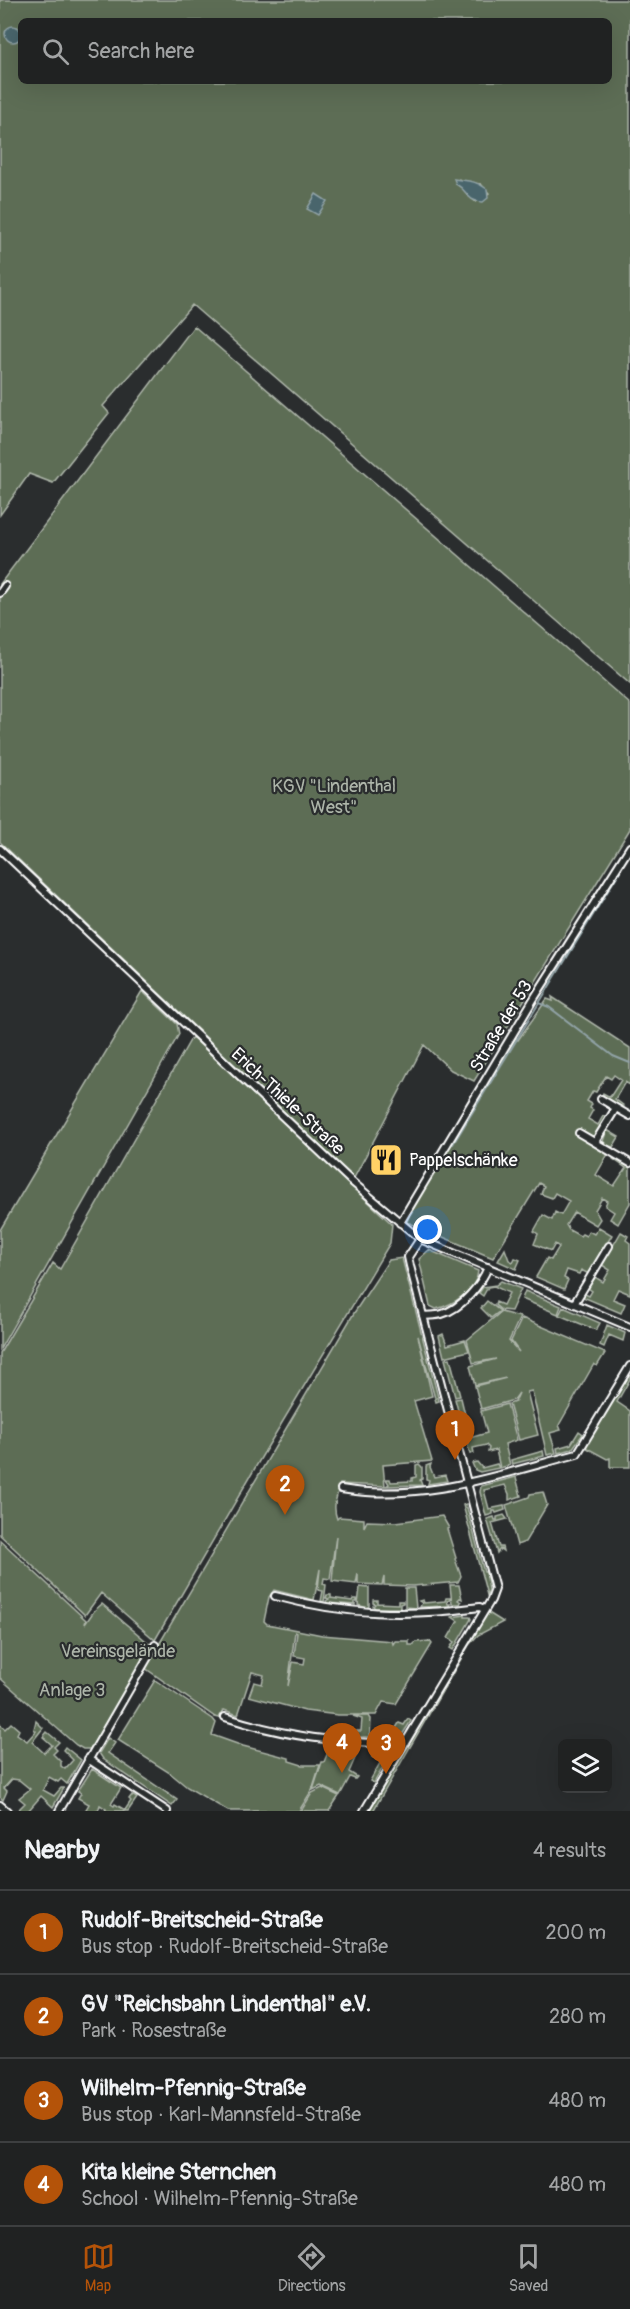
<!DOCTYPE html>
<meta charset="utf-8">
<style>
body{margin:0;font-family:Pangolin,sans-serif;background:#282a2a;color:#f1f3f6}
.controls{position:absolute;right:18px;bottom:18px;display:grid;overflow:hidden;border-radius:9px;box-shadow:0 6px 24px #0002}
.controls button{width:54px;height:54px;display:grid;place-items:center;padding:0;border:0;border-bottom:2px solid #3d3f40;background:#202222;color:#f1f3f6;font:30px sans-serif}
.you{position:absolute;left:428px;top:1230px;width:21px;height:21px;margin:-15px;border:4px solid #fff;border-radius:50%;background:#1a73e8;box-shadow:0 0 0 9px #1a73e833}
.badge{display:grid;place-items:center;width:39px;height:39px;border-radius:50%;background:#b45309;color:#fff;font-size:20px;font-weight:700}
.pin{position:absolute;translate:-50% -50px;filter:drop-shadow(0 2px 3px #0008)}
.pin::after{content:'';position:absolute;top:32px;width:21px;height:18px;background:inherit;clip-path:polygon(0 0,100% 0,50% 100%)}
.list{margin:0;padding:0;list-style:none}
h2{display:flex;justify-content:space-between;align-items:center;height:78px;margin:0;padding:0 24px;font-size:26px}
h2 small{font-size:20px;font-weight:400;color:#a2a4a5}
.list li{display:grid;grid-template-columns:39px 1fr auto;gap:18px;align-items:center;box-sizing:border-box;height:84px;padding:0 24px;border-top:2px solid #3d3f40}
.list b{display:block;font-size:22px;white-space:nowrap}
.list p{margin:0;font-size:20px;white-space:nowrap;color:#a2a4a5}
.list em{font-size:20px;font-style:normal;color:#a2a4a5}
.icon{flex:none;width:33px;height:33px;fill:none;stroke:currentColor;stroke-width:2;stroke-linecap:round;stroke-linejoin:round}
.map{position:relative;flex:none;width:630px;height:1811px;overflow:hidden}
.search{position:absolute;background:#202222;box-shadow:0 6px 24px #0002;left:18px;right:18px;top:18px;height:66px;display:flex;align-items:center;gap:15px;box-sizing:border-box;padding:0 21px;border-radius:9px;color:#a2a4a5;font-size:22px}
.sheet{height:414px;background:#202222}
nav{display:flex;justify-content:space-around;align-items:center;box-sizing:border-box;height:84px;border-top:2px solid #3d3f40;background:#202222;font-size:16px;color:#a2a4a5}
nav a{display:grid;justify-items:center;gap:3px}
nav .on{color:#b45309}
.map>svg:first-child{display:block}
.green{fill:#5d6d55;stroke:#aeb6aa;stroke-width:1.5;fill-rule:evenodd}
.water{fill:#48656c;stroke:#91a3a7;stroke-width:1.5}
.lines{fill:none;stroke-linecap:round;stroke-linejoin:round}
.stream{stroke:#91a3a7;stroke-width:2}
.minor-casing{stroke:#fff;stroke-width:10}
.minor{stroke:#2a2d2e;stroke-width:6}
.labels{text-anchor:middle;stroke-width:4.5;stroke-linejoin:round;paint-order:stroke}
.park-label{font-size:18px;fill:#aeb6aa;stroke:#2a2d2e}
.street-label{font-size:18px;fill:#fff;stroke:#2a2d2e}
.poi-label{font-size:18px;fill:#fff;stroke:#2a2d2e;text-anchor:start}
</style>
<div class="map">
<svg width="630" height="1811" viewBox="0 0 630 1811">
<rect width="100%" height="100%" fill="#2a2d2e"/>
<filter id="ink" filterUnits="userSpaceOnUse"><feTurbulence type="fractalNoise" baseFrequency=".0167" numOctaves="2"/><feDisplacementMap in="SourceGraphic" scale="12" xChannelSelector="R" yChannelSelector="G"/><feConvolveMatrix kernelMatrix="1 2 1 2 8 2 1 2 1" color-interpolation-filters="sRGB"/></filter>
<g filter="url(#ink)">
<path class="green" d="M0,0H630V684L192,305L103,406L109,413L53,483L29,474L0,515ZM21,21H609V81H21ZM459,179L463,182L481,184L489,193L476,202L466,194L465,189L456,184Z
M194,326L630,704V829L474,1081L451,1070L424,1045L354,1178L0,842V584Z
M142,991L177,1024L179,1034L0,1349V1230Z
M552,997L630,1048V1085L625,1082L615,1099L624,1106L623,1108L602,1096L603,1093L610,1097L621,1080L614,1075L611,1079L606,1076L596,1092L593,1091L587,1101L592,1104L590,1108L593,1110L588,1119L598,1125L603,1116L606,1118L595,1136H590L580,1130L576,1135L608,1154L596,1175L614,1186L626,1168L613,1159L614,1158L630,1167V1203L618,1224L610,1219L614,1212L605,1206L607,1201L602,1198L595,1210L600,1219L596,1225L574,1212L566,1225L569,1230L580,1236L582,1234L586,1236L589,1231L594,1234L599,1227L612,1235L589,1274L581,1270L579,1274L567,1270L564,1278L568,1280L564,1289L536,1277L547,1258L551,1260L559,1247L555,1244L551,1251L534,1244L538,1234L534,1231L543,1215L552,1220L555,1212L561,1215L569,1201L555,1193L552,1198L541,1194L544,1186L539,1183L493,1258L407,1222L411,1210L515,1037L518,1040L547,999L553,1001Z
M192,1037L392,1224L390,1243L262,1456L155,1640L101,1593L85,1615L0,1535V1353L53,1263L60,1269Z
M607,1130L619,1137L613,1147L606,1145L603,1141Z
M621,1232L628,1236L626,1240L630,1243V1294L618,1289L613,1299L625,1304L621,1313L583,1297L585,1294L589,1296L592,1291L588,1288L595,1277L603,1282L610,1270L602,1265Z
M505,1249L509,1260L513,1262L515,1258L520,1260L516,1269L498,1261Z
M429,1250L478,1271C477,1290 453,1305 436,1309L430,1306L419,1259Z
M402,1258L439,1401L436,1402L418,1336L432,1396L414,1401L432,1461L383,1465L385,1486L340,1484C337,1497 332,1506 337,1519L339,1517L364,1519V1527L367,1521L396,1522L442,1516L449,1528L447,1529L456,1558L455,1559L461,1576L458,1582L413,1586L384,1585V1577L382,1585L358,1584V1574L356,1584L332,1581L336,1536L330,1579L324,1578L323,1584L326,1585L324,1602L321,1601L323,1591L318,1590L320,1569L314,1600L274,1590L269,1597L264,1621L267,1624L322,1635L392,1641L393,1644L395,1641H409V1645H413L416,1642L430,1641L432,1644L396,1704L383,1702L376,1715H338L305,1711L249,1696L254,1682L262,1684L264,1675L252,1672L238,1715L224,1710L219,1718L215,1717L145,1668L354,1313L389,1260ZM295,1632L297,1633L294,1656L305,1658L304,1664L293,1662L288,1686Z
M501,1281L521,1289L511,1311L501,1310L495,1305L496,1302L503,1305L509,1293L494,1286L488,1287L483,1296L479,1293L483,1287L496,1285Z
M525,1291L561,1306L558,1314L522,1299Z
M487,1301L500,1311L491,1318L481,1308Z
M563,1307L600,1323L596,1330L559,1315Z
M501,1312L520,1317L509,1341L519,1352L511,1341L522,1318L605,1353L597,1366L594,1364L559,1425L561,1430L550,1433L556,1453L547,1455L532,1391L527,1392L538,1435L519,1440L509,1404L515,1402L519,1393L514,1400L481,1409L475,1386L506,1378L475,1385L470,1366L496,1359L473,1363L467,1340Z
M607,1325L625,1333L623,1341L609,1335L604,1347L600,1345Z
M443,1334L447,1345L465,1340L469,1351L444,1357L439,1336Z
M450,1358L460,1396L455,1397L445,1359Z
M630,1373V1379L617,1402L630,1411V1467H610V1458L607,1459L585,1447Z
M461,1398L470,1436L465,1437L455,1399Z
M507,1404L517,1440L505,1444L510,1465L500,1468L496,1450L488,1452L489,1448L486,1445L473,1448L474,1453L470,1454L466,1439L487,1433L481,1411Z
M579,1431L583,1434L572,1449L558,1453L557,1448L571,1444Z
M543,1451L544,1456L512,1464L511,1460Z
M477,1462L482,1468L497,1464L499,1468L480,1472L475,1470L472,1463Z
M419,1464L422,1467V1479L420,1480L422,1485L386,1486L389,1484L386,1479H390L391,1482L412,1481V1478L416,1477V1465Z
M431,1464L430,1467L434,1477L445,1475L447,1481L428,1484L429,1480L426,1479V1466Z
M516,1477L521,1496L509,1500V1494L505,1485L484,1490L489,1509L504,1506L505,1510L496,1513L495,1511H493V1514L486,1516L480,1492L481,1486Z
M543,1492L547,1505L525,1542L517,1545L506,1505L529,1497L530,1494Z
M466,1504L484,1572H486L489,1590L487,1595L463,1505Z
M504,1515L507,1519L492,1523L499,1547H502L503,1551L500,1549L497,1553L487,1519L494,1517L495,1520H497V1517Z
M0,1540L86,1620L85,1624L94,1611L102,1604L152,1646L90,1749H83L76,1745L0,1678Z
M450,1585H459L462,1599L460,1598L458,1600L461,1602L460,1604H452Z
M360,1587L369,1588V1606L367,1608L358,1605Z
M405,1588H414L416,1608L405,1607Z
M327,1595H331V1598L352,1601L353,1599H357V1602H354V1605H356L327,1603L326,1601L329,1599L326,1598Z
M446,1598H450V1600L447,1601L448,1604H450L449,1606L420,1607L422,1603L419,1601L423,1600L424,1603L445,1601Z
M373,1600H377V1603L398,1604V1601H403V1603L400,1604V1608H375L373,1606L375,1604L373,1603Z
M487,1612L503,1622L478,1635L469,1645L373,1811H369Z
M465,1615V1617H470L471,1619L453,1650L450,1648L454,1642L448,1638L458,1621L452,1617Z
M155,1680L213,1719L216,1723L212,1735L243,1746L289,1758V1761L302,1765H320L312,1790L299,1811H228L187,1787L170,1773L118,1740Z
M353,1716H369L371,1719L370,1737H353V1731H361L362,1719Z
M408,1719L411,1721L402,1735L381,1737L386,1729L393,1733L399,1723L404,1725Z
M36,1721L43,1728L32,1742L44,1753L52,1745L43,1737L47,1732L59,1742L54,1747L57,1750L53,1754L61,1762V1766L65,1769L73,1760L63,1750L65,1747L81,1760L67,1784L61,1779L58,1782L49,1777L43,1790L54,1796L61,1788H64L53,1807L41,1796L28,1811H17L25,1803L19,1798L30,1789L19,1780L12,1779L4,1788L7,1791L3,1800L0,1797V1724L5,1729L11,1723L19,1730L17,1734L27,1741L36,1731L34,1729Z
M108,1738L115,1743L108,1753L177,1800L172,1806L103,1759L99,1753Z
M330,1747L359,1749L349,1772L357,1777L355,1779L350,1777L340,1795L321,1786L313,1790L322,1762H324Z
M373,1749H390L392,1751L374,1783L370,1781L380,1763L377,1757H372Z
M92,1769L121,1788L111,1804L114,1806L115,1804L125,1810L131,1801L129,1799L132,1795L137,1798L128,1811H105L106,1809L100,1805L98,1811H85L89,1804L78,1798L81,1793L78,1791Z
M322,1788L339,1796L329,1811H301L312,1793Z"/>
<path class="water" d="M5 34a8 8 0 1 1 16 0a8 8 0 1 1-16 0Z
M454,179C468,181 475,180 487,189L488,198L483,202C464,200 470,192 456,184Z
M316,194L327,201L318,215L307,209Z"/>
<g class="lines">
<path class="stream" d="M620,871L539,1003L549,1007L613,1056L630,1063
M453,1144L539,1003"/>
<defs>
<path id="minor" d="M0,593L5,586
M0,849L351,1181L420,1239L630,1327
M601,1099L616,1108
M579,1133L630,1163
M595,1142L616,1108L630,1116
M400,1223L533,1000L630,847
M574,1304L609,1246
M423,1316C429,1315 436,1316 442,1314C462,1308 481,1285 488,1267
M341,1489C423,1503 500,1474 577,1454L630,1366
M275,1596C346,1615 407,1617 480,1607L485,1610
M225,1717C286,1737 339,1743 402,1744
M88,1759L167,1811
M0,1805L7,1811
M59,1811L155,1645
M364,1811L491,1600L495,1589L410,1266L408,1257L420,1239"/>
</defs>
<use href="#minor" class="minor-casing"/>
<use href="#minor" class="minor"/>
</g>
</g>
<defs>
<symbol id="restaurant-square" viewBox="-11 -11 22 22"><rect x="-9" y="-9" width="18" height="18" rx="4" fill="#ffd166" stroke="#2a2d2e"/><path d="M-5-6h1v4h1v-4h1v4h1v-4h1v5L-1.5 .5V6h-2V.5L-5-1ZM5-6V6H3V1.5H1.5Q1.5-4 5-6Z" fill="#111"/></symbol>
</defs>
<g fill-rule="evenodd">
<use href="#restaurant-square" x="367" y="1141" width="38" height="38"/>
</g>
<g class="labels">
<g class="park-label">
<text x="334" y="792">KGV "Lindenthal<tspan x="334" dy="21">West"</tspan></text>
<text x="118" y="1657">Vereinsgelände</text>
<text x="72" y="1696">Anlage 3</text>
</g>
<g class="street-label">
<text transform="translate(501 1026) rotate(-59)" y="6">Straße der 53</text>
<text transform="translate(288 1101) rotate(43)" y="6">Erich-Thiele-Straße</text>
</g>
<g class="poi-label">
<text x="409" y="1166">Pappelschänke</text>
</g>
</g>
</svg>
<div class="controls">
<button><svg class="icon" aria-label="layers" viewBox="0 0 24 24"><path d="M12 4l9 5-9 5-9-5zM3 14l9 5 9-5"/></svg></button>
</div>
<div class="you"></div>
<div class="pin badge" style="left:455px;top:1460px">1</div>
<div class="pin badge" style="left:285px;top:1515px">2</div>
<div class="pin badge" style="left:386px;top:1774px">3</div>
<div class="pin badge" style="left:342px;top:1773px">4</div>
<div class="search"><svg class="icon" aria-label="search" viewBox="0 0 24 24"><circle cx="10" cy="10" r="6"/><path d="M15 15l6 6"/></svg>Search here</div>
</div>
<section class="sheet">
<h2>Nearby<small>4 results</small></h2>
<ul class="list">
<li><span class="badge">1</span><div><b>Rudolf-Breitscheid-Straße</b><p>Bus stop · Rudolf-Breitscheid-Straße</p></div><em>200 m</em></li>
<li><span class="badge">2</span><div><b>GV &quot;Reichsbahn Lindenthal&quot; e.V.</b><p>Park · Rosestraße</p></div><em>280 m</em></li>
<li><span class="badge">3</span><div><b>Wilhelm-Pfennig-Straße</b><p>Bus stop · Karl-Mannsfeld-Straße</p></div><em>480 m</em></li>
<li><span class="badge">4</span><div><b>Kita kleine Sternchen</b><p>School · Wilhelm-Pfennig-Straße</p></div><em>480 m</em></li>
</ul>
</section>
<nav>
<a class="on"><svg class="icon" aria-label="map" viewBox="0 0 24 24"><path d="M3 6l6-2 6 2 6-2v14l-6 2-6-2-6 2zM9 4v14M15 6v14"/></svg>Map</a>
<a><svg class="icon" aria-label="directions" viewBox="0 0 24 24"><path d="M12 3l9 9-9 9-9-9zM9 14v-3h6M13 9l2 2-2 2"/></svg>Directions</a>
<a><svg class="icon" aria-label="saved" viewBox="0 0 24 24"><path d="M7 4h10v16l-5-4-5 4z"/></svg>Saved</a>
</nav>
